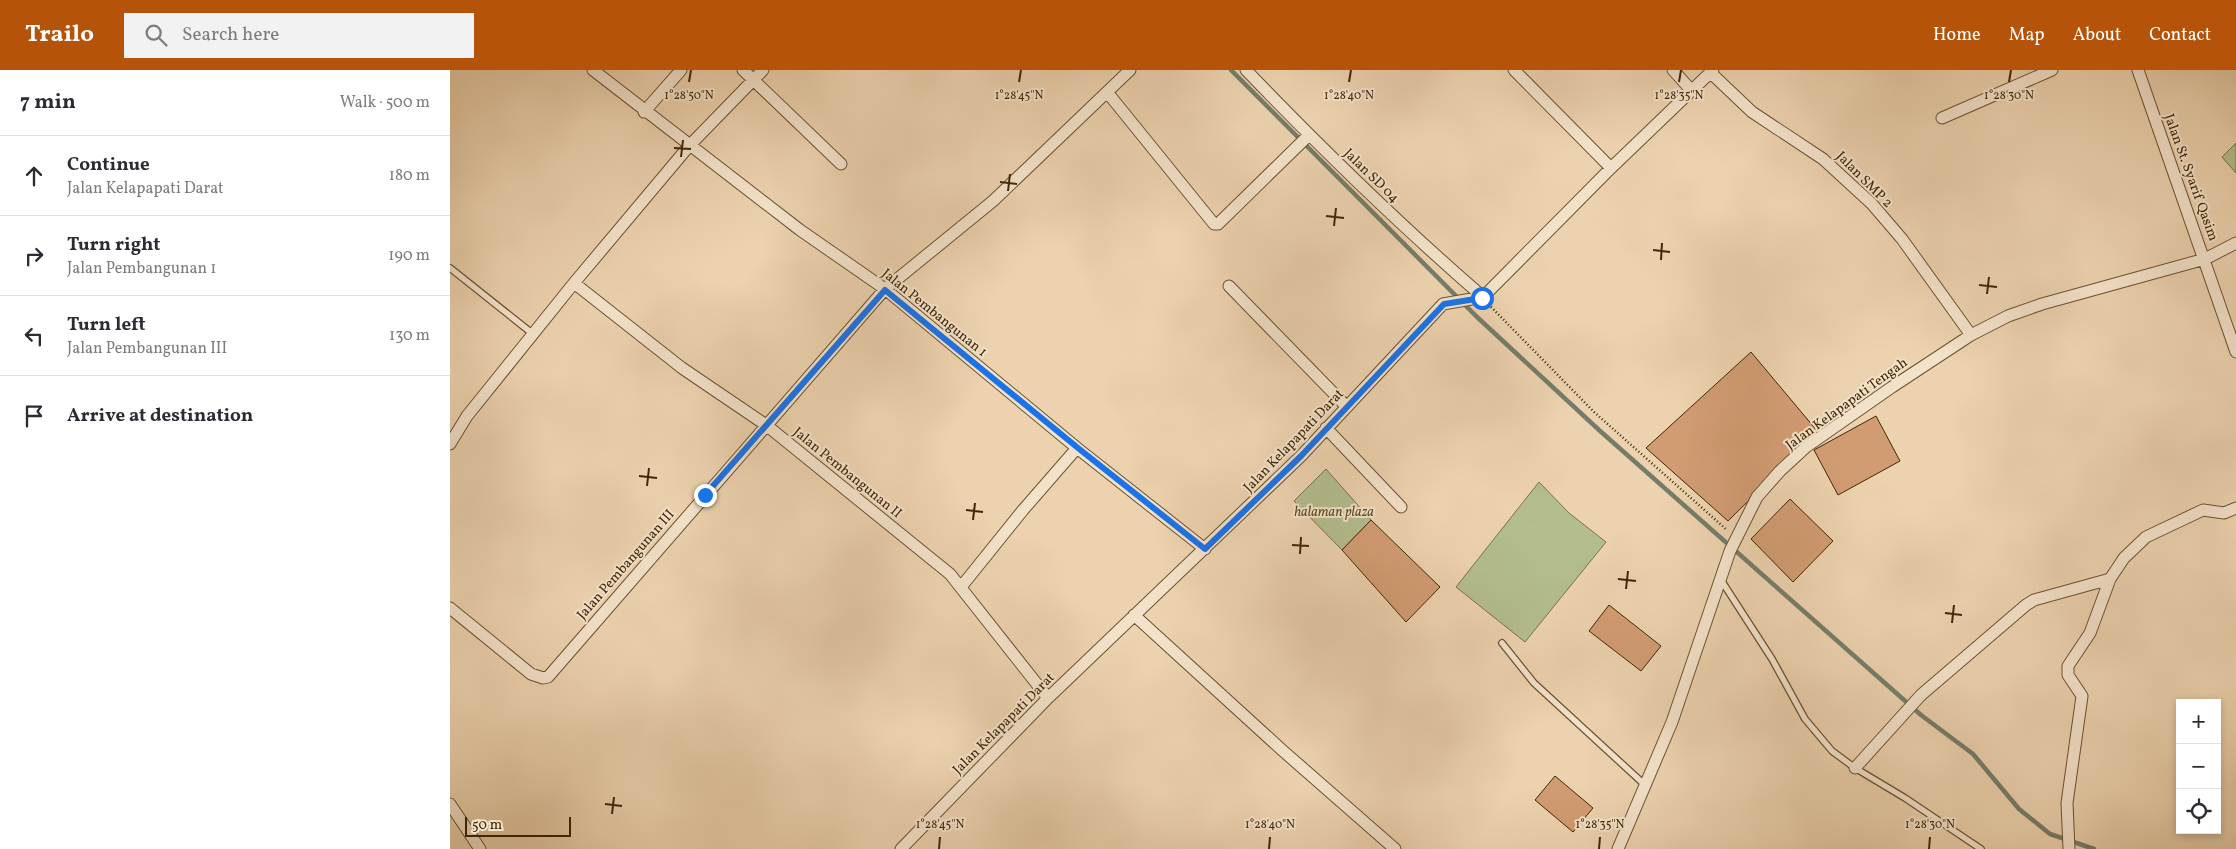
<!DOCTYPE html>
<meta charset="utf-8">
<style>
body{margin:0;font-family:Vollkorn,serif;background:#f2f2f3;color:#2b2b33}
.controls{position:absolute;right:15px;bottom:15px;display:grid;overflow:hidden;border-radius:0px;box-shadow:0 2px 8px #0003}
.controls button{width:45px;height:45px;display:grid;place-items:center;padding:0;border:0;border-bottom:1px solid #e1e1e2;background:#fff;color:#2b2b33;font:25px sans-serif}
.scale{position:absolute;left:15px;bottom:12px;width:106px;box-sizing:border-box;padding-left:5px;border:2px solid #402706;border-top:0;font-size:14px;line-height:18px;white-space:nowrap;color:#402706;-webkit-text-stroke:4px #f3e2ca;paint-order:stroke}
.stop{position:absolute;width:15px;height:15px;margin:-11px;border:4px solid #1a73e8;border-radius:50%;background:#fff}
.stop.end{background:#1a73e8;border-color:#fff;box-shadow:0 1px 5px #0008}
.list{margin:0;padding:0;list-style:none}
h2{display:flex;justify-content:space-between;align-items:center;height:65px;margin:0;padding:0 20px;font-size:21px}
h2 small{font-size:16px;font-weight:400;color:#7c7c81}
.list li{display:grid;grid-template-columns:32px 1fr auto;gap:15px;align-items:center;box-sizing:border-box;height:80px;padding:0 20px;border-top:1px solid #e1e1e2}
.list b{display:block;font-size:19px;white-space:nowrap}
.list p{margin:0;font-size:16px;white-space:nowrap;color:#7c7c81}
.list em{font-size:16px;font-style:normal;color:#7c7c81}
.icon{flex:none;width:28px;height:28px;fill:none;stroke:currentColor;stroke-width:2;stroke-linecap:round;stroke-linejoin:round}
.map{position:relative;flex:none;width:1786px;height:779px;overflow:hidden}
header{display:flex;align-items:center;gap:30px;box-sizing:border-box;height:70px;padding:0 25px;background:#b45309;color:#fff}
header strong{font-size:24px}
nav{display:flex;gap:28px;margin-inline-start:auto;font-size:18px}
.search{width:350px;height:45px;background:#f2f2f3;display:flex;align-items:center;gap:12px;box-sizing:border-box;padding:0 18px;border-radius:0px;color:#7c7c81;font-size:19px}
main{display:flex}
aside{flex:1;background:#fff}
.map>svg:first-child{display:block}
.green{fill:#b3bd8e;stroke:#7a724a}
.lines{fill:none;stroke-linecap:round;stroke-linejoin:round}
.stream{stroke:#757d6a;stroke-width:4.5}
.building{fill:#d29c73;stroke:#402706}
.lane-casing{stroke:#6b5230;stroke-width:8}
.street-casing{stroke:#6b5230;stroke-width:13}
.path{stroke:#402706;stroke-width:2.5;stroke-dasharray:1 2.5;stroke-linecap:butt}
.lane{stroke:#f3e2ca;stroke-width:5.5}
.street{stroke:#f3e2ca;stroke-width:11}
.route{stroke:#1a73e8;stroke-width:6}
.ticks{fill:none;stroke:#402706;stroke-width:2}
.labels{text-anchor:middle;stroke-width:4;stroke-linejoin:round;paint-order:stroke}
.street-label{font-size:14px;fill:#402706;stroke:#f3e2ca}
.park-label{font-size:14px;font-style:italic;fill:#5d4c28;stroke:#f3e2ca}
.ticks-label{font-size:12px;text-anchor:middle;fill:#402706;stroke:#f3e2ca;stroke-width:4;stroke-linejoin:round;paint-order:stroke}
</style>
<header>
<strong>Trailo</strong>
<div class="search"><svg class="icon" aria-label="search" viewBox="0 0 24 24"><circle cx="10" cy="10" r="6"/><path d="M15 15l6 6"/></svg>Search here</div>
<nav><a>Home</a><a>Map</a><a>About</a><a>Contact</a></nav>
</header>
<main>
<aside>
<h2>7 min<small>Walk · 500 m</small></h2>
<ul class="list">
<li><svg class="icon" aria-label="ahead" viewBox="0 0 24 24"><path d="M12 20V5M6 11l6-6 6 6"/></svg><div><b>Continue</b><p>Jalan Kelapapati Darat</p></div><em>180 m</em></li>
<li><svg class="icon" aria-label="right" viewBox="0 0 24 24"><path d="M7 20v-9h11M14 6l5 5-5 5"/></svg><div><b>Turn right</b><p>Jalan Pembangunan 1</p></div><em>190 m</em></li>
<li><svg class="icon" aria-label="left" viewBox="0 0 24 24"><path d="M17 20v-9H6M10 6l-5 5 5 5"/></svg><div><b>Turn left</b><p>Jalan Pembangunan III</p></div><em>130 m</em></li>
<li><svg class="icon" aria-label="arrive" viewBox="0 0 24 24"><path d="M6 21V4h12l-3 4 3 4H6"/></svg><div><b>Arrive at destination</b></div></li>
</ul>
</aside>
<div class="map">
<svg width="1786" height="779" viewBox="0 0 1786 779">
<rect width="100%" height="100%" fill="#ecd2ae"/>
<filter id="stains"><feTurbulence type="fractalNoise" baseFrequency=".004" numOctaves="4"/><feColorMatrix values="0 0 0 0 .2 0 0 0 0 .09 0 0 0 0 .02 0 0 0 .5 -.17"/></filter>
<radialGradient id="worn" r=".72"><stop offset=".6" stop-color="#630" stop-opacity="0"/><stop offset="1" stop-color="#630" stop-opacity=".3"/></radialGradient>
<path class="green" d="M1786,73V103L1772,87Z
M876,399L921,450L892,480L844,431Z
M1089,412L1119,443L1156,472L1075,572L1006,517Z"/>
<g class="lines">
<path class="stream" d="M781,0L1027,247L1149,360L1471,645L1523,684L1569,739L1600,764L1644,779"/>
</g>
<path class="building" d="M1301,282L1368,362L1278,451L1196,378Z
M1426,346L1450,391L1388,425L1364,380Z
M1340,429L1383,471L1343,512L1301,469Z
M921,450L990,517L956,552L892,480Z
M1159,535L1211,576L1191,601L1139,561Z
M1105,706L1143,738L1123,762L1085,730Z"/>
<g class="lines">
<defs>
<path id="lane" d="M0,198L83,264
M1271,510L1322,589L1355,649L1382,681L1405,698L1455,728L1531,779
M1052,573L1084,613L1195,715"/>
<path id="street" d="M143,0L350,160L435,219L627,378L755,479
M293,0L391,94
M796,0C872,79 950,155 1033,227
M1064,0L1161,98
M1223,0L1241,20
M1688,0L1786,282
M1261,3L1302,42L1373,89L1422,134L1452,169L1521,265
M657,22L764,154H768L859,65
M194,42L231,0
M1492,48L1602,0
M124,213L232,298L316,355L500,504L598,628
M779,216L897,337
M876,358L951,437
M0,374L17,346L124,213L239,76L313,0
M511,517L573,440L627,378
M0,538L81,604L93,608L98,607L435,219L543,131L680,0
M684,545L832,680L945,779
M1405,698L1471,625L1576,535L1584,530L1660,509
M0,734L30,779
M451,779L598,628L851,386L993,234L1033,227L1161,98L1263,0
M1168,779L1222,652L1280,481L1307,427L1330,401L1356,377L1442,317L1521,265L1558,246L1592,234L1755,189L1786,173
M1619,779L1617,733L1632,626L1618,605V596L1640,563L1660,509L1674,488L1696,467L1753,440L1774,443L1786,438"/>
</defs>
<use href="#lane" class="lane-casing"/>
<use href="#street" class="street-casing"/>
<path class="path" d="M1041,237L1144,342L1277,460"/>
<use href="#lane" class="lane"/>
<use href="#street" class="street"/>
</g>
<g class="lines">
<path class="route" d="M255,425L435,220L628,378L755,479L851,386L994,234L1032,228"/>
</g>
<path class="ticks" d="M239,12L241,0M569,12L571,0M899,12L901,0M1229,12L1231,0M1559,12L1561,0M224,78L241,79M231,87L233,70M550,112L567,114M558,121L560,104M876,146L894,148M884,156L886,138M1203,180L1220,182M1211,190L1212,173M1529,215L1547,217M1537,224L1539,207M189,406L207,408M197,416L199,398M516,440L533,442M523,450L525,433M842,475L859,476M850,484L851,467M1168,509L1186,511M1176,519L1178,501M1495,543L1512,545M1502,553L1504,535M155,734L172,736M162,744L164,727M489,779L490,767M819,779L820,767M1149,779L1150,767M1479,779L1480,767"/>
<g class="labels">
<g class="street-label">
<text transform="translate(922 105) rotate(44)" y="5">Jalan SD 04</text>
<text transform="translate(1742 107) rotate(70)" y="5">Jalan St. Syarif Qasim</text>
<text transform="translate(1415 109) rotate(45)" y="5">Jalan SMP 2</text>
<text transform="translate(485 242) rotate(39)" y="5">Jalan Pembangunan 1</text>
<text transform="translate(1396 333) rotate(-36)" y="5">Jalan Kelapapati Tengah</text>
<text transform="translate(843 370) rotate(-46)" y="5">Jalan Kelapapati Darat</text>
<text transform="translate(398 402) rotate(39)" y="5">Jalan Pembangunan II</text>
<text transform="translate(175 494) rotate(-49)" y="5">Jalan Pembangunan III</text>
<text transform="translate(553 653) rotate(-45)" y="5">Jalan Kelapapati Darat</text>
</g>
<g class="park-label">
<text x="884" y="446">halaman plaza</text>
</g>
</g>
<g class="ticks-label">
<text x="239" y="29">1°28'50"N</text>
<text x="569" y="29">1°28'45"N</text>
<text x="899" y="29">1°28'40"N</text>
<text x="1229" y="29">1°28'35"N</text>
<text x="1559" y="29">1°28'30"N</text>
<text x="490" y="758">1°28'45"N</text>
<text x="820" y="758">1°28'40"N</text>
<text x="1150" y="758">1°28'35"N</text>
<text x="1480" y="758">1°28'30"N</text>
</g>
<rect width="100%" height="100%" filter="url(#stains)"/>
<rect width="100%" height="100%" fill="url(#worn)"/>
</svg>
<div class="controls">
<button>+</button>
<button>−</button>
<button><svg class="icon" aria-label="locate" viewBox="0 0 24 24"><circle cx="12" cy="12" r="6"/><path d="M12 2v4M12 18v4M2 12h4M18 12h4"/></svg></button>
</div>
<div class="scale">50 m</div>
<div class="stop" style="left:1032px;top:228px"></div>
<div class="stop end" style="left:255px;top:425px"></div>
</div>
</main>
